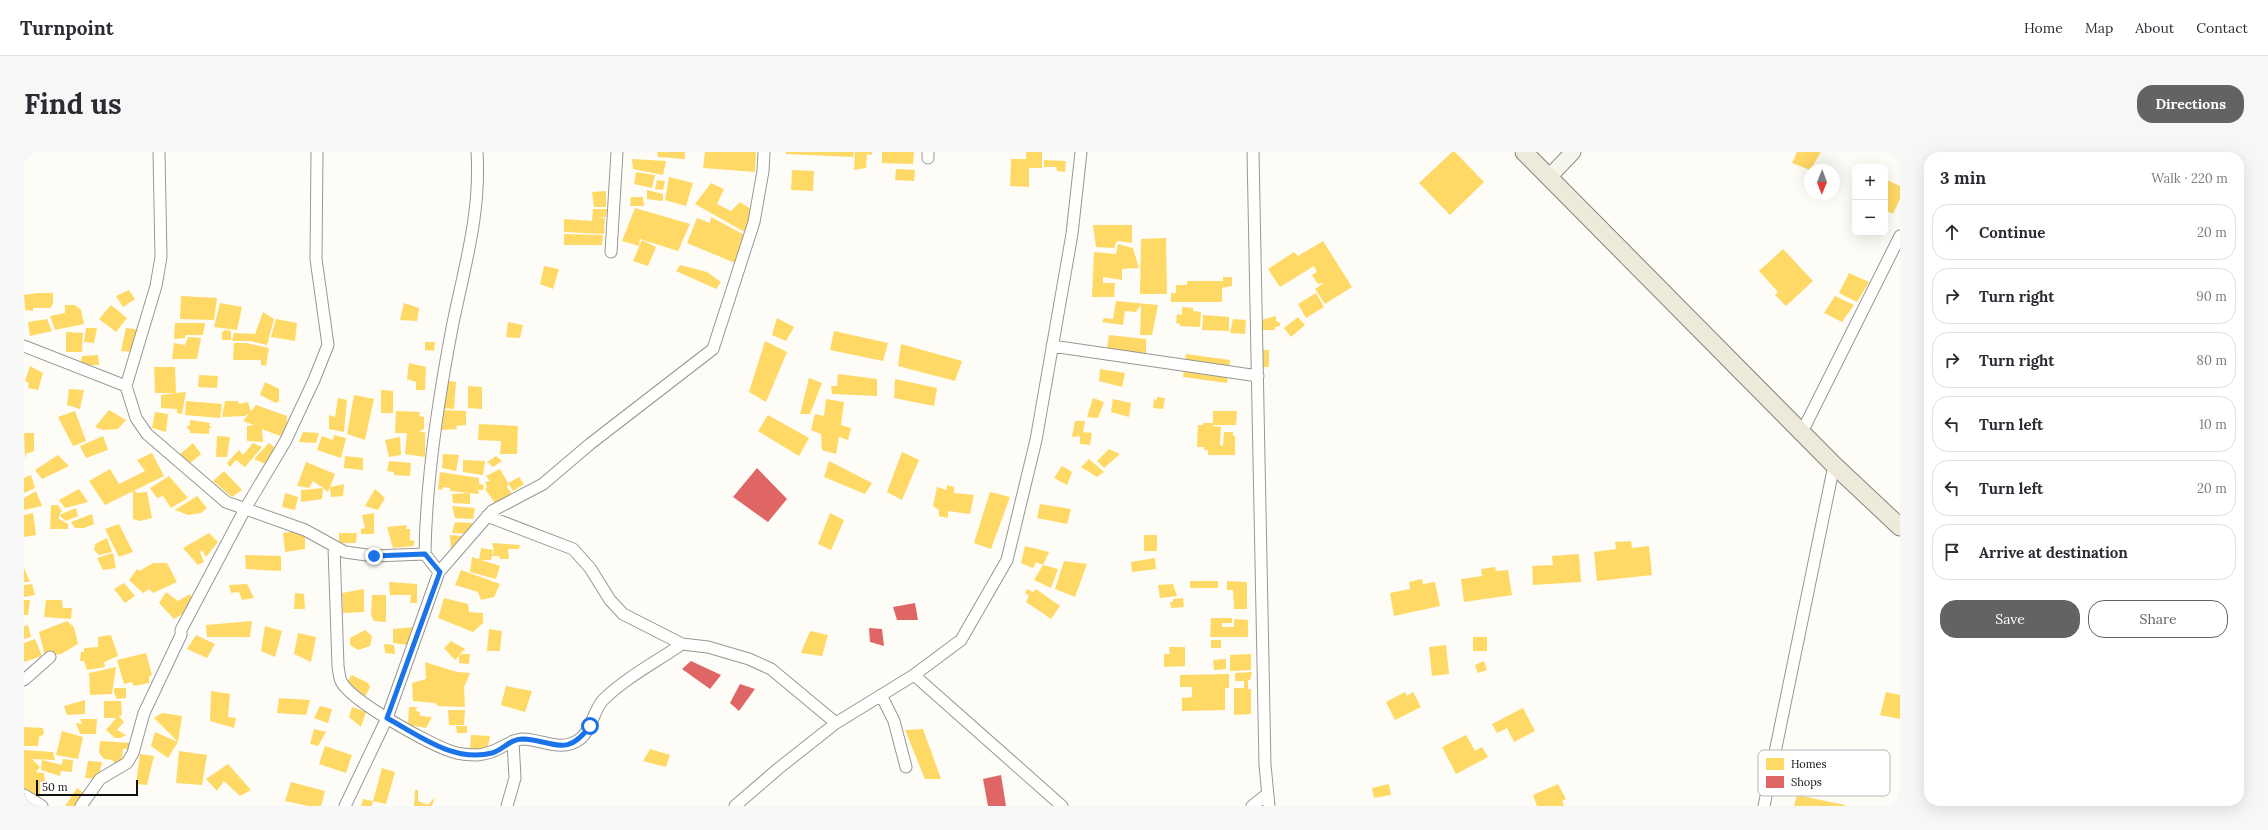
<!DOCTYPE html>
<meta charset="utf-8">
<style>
body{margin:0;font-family:Lora,serif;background:#f7f7f7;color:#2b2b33}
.controls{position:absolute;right:12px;top:12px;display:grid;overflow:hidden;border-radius:8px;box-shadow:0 4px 16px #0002}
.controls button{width:36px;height:36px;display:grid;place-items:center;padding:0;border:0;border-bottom:1px solid #e1e1e2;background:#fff;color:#2b2b33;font:20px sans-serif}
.compass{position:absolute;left:1780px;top:12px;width:36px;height:36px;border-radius:50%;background:#fff;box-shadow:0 4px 16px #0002;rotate:181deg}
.scale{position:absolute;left:12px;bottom:10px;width:102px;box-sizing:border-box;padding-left:4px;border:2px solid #111;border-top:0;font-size:11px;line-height:14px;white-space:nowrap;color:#111;-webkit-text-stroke:3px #fff;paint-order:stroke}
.stop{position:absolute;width:12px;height:12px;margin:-9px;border:3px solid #1a73e8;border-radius:50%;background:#fff}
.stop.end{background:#1a73e8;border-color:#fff;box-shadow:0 1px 4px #0008}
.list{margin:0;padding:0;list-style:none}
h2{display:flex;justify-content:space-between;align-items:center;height:52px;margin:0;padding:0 16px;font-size:17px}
h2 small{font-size:13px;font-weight:400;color:#7c7c81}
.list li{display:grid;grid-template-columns:26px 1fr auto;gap:12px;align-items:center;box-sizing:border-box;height:56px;margin:0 8px 8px;padding:0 8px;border:1px solid #e1e1e2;border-radius:16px}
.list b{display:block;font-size:15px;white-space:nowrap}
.list em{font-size:13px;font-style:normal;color:#7c7c81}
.actions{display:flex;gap:8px;padding:12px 16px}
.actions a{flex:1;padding:9px 0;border:1px solid #646362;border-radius:16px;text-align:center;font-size:14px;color:#646362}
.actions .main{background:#646362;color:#fff}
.icon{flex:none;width:22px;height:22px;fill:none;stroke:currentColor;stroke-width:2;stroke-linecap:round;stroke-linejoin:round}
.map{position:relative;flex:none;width:1876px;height:654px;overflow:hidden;border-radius:16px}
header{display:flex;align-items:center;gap:24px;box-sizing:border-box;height:56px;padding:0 20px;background:#fff;border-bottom:1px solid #e1e1e2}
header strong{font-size:19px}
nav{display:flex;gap:22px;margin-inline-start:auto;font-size:14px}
.intro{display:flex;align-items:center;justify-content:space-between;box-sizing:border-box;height:96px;padding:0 24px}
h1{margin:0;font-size:28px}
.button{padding:10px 18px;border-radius:16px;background:#646362;color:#fff;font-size:14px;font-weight:700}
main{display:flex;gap:24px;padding:0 24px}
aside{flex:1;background:#fff;border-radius:16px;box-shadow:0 4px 16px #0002}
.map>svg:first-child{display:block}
.homes{fill:#ffd966}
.shops{fill:#e06666}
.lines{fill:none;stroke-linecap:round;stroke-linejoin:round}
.minor-casing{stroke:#979795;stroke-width:13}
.secondary-casing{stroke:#8e8d8b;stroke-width:17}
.primary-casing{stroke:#858482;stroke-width:19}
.minor{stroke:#fffffe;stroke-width:11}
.secondary{stroke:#f6f5eb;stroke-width:15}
.primary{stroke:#eeeada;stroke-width:17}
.route{stroke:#1a73e8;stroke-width:5}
.key{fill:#fff;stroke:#b8b8b8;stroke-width:1}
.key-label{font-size:11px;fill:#111}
</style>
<header>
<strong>Turnpoint</strong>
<nav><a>Home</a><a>Map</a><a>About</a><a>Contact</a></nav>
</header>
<div class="intro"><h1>Find us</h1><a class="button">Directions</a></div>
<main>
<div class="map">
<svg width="1876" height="654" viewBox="0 0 1876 654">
<rect width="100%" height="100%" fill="#fdfcf7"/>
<path class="homes" d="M633,0H661V7L634,5Z
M681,0H732L731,20L679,16Z
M762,0H830L829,5L762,2Z
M831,0H848V3L843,2L842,16L830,18Z
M858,0H890L889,12L858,11Z
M1002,0H1018V16H1005V35L986,34L987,7H1002Z
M1428,0H1431L1460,30L1426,63L1395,31Z
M1773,0H1797L1786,18L1768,11Z
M608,7L642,9L639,23L609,17Z
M1020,8L1042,9L1041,20L1033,19L1032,15H1020Z
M872,17L891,18L890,29L871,28Z
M768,18L790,19L789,39L767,38Z
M612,20L631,23L628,36L610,32Z
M645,25L669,31L662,54L641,48Z
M1861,27L1876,34V47L1869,62L1861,58Z
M633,28L641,29L639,38L631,37Z
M687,31L700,37L693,52L707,59L716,50L733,61L724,82L671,52Z
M623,38L639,42V49L623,47Z
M582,39V55H570L568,40Z
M607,45H619L620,54H606Z
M611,56L666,72L654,99L616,87L615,94L598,89Z
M569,57H583L582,65H572L581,66L580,82L540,80V67L568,69Z
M687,65L726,86L711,111L663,91L673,66L686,71Z
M1069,73H1108V91L1093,89L1090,96L1072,95Z
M540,82L579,83L578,93H540Z
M1142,86L1143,142H1116L1117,87Z
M618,88L632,95L624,114L609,109Z
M1299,89L1328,135L1301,152L1291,137L1300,131L1294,132L1288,123L1293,120L1290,114L1256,135L1244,117L1270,100L1274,104Z
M1094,92L1109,96L1115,116L1098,117V128L1079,125V131H1091L1090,145H1068L1070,100L1092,102Z
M1759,97L1789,129L1762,154L1751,143L1754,140L1735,119Z
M656,113L683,120L697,130L692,137L652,119Z
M520,114L535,117L529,137L516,132Z
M1825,121L1845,130L1833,150L1815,141Z
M1199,125H1208V134L1198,136V150H1147V141H1152V133H1163V129H1199Z
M105,138L111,147L99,155L92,144Z
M13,141H29V152L26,156H9V159L1,158L0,143Z
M1292,141L1300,155L1282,166L1274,152Z
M157,144L193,146L190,168L156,167Z
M1811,144L1830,153L1818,170L1800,161Z
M1092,149L1134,153L1128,183H1116L1117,153L1112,160L1101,159L1099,173L1078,170L1080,166L1089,167Z
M196,151L218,155L213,178L190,175Z
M380,151L395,156L393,169L376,168Z
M41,153H51L57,158L60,172L31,178L26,164L41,161Z
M87,153L103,166L92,180L75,167Z
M1158,155L1169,156V159L1177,160L1176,175L1156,174V172L1152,171L1153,162L1158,163Z
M239,160L250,167L243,193L226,189H208L210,181L231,182Z
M1179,163L1205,165V179L1178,178Z
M1252,164V169L1256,171V174L1251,175V178H1237V168Z
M1274,165L1281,173L1267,185L1260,176Z
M753,166L770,175L762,189L748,183Z
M23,167L28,179L6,184L4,170Z
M252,167L273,171L271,189L247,185Z
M1209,167L1222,168L1221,182L1206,181Z
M484,170L499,173L496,186L482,185Z
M151,171H181L179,183H162L161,186L150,187Z
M62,176H73L70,191L60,190Z
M102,176L118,178L111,200L97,199Z
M201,178L207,179V188H198V180Z
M810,179L864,191L859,209L806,198Z
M42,180L59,181L58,200H42Z
M1085,183L1122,187V202L1083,197Z
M164,185L177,186L173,207H148L150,191L161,193Z
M741,189L763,200L742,250L725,240Z
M401,190H411L410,199L401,198Z
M210,191H222L245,196L242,214L237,213V208H209Z
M877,192L938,209L931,229L874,214Z
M1234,198H1245V215H1235Z
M1162,202L1206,208L1203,231L1159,225Z
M74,203L75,213H56L58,204Z
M385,211L402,215L401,238H392V230L383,227Z
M6,214L19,221L14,238L4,236L5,231L1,229Z
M130,215H151L152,241L162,240L158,262L153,261V257L137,256V243L151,241H131Z
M1076,217L1101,221L1098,235L1075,229Z
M814,222L853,227V244L808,242L807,234H813Z
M175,223L194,224L193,236L174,235Z
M785,226L798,231L786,262H776Z
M871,227L913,236L910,254L870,246Z
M420,228L432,230L430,257L417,256Z
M241,230L255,237V249L252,251L236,243Z
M444,234L458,235V257L444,256Z
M45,237L60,238L56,257L43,253Z
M357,238L369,239V261H357Z
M330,243L350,247L341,288L323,282Z
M1133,245L1141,246L1139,257L1129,256L1130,247L1133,248Z
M314,246L323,248L320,280L305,277V263L311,265Z
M1069,246L1080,250L1074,266L1063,265Z
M802,247L820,250L817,273L827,276L824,288L815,285L812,302L798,298L797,282L787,278L791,262L800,264Z
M1089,247L1107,251L1105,265L1087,260Z
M162,249L198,252L196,266L161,263Z
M201,249H214L215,252L224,250L227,260L221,264L198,265Z
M232,253L263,264L262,281L256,284L238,277L239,290L223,289V274L230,273L219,269Z
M85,258L102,268L94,277L79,278L71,275Z
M417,258L442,259V273L432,274L433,277L417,278Z
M51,259L62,289L49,294L34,265Z
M372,259L396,260L395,264L400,265V277L395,280H401V305L381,302L383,281H371Z
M1189,259H1213L1212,273H1189Z
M131,260L144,262L142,280L128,276Z
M744,263L785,286L775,304L734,279Z
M166,268L186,271L185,273L188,276H185V282L166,281V278L163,276V274L166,273Z
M1051,269H1061L1059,280L1068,281L1066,293L1056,292V284L1048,285Z
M1179,271H1189V274L1197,275L1196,293L1199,294L1200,280H1209V284H1211V303H1184V298H1180V295H1173L1174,273H1179Z
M455,272L494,274L493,302H476L477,289L454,288Z
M279,280L295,281L292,291L275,290Z
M0,281H10V299L2,302L1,307Z
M310,283L322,286L317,306L293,298L298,284L309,288Z
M79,284L84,298L62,306L56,294Z
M193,284L206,285L203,305H192Z
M376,285L377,303L365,305L361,288Z
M169,291L177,302L164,313L154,304Z
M229,291L238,295L221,315L212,308L206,315L203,311L213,300L215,298L219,303Z
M245,291L254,298L244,313L230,307Z
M1085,297L1096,302L1080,316L1073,309Z
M878,300L895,308L878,348L863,340Z
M128,301L140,324L81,353L65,329L86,317L95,332L121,319L113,308Z
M419,302L435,303L432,319L418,316Z
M34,303L45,314L18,327L11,318Z
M321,304L339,306V318L320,316Z
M472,304L478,309L469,315L463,310Z
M1065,307L1080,320L1073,325L1057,315Z
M439,308L461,309L459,323L439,320Z
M365,309L387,311L386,324L370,323V320L363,319Z
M805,309L848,331L841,342L800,325Z
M282,310L311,322L306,335L320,332L319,344L307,345L306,335L304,340L299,336L298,347L277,350V338L299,336L289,329L285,336L273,334Z
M1038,314L1048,320L1043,333L1030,326Z
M476,317L484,331L483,335L491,346L471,351L461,337L463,335L461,330L466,329L462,324Z
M200,319L218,338L208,345L189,329Z
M416,320L455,326V332L460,333L459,338H454L455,342L426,339V336L419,335L418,338L414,337Z
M7,323L11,336L0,341V326Z
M145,324L164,346L147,356L139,344L133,346L126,336Z
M495,325L500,332L489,339L484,331Z
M923,333L930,335V341L950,343L946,362L924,359V366L915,364V358L909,354L913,335L923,338Z
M55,337L64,350L41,356L35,348Z
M351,337L361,346L354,358L341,354Z
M109,338L113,341L123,340L128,366L116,369L109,367Z
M12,339L18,354L0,358V346Z
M966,340L986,345L967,397L950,391Z
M261,341L274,345L271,358L258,355Z
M446,341V352L429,351L428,342Z
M173,344L183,356L177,361L164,363L151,358Z
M1016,352L1047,357L1043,372L1013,366Z
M27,353H34L38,359L35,363L52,356L54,364L42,369L35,363V367L44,372V377H26Z
M428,354L451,356L449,367L431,366Z
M9,361L12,383L0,385V363Z
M350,361V382H337V377L341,376L338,363Z
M806,361L820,368L807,398L794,392Z
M68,362L70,372L60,376H51L47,370Z
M431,370L448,371V382L428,381Z
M95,372L109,400L95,405L81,377Z
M383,373L382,377H386V388L391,389L389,394L369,396L363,375Z
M281,378V397L261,400L259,381Z
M185,381L194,390L182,405L178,398L176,400L180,410L174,413L159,396Z
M315,381H333L332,391H315Z
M426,383L438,384V397L427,398Z
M1120,383H1133V399H1120Z
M83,386L88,400L75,403L70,398L71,392Z
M1607,389L1608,396L1625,394L1628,423L1573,429L1570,400L1592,397L1591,390Z
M468,391L496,393L495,397H484L485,407H476L475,404H468L467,408H455L457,396L469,398L468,404L470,400Z
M1001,394L1025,400L1019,413L1034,417L1027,436L1010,428L1019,413L1012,410L1009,416L997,411Z
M89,401L92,416L79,418L73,406Z
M1555,402L1557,430L1509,433L1508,414L1529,413L1528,404Z
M221,403L257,404V419L222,417Z
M448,405L476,414L472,427L446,420Z
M1131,406L1132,417L1108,420L1107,410Z
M1040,409L1063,412L1051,445L1031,437Z
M129,411H143L153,430L129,441L125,437L119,441L105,428L113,417L115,419Z
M1471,415L1472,419L1484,418L1488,443L1440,450L1437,427L1458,424L1457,417Z
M0,416L6,430H0Z
M437,418L476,432L470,445L457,448L454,440L431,433Z
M1398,427L1399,432L1411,430L1416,454L1370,464L1366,441L1386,437L1385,430Z
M1166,429H1194V436H1166Z
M1203,429L1223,430V457H1210L1209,438H1203Z
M365,430L393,432V451H386L387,443H366Z
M100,431L111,444L101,451L90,437Z
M8,432L11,443L0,445V433Z
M223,432L230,446L218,448L215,440L207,441L205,433Z
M1149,432L1153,444L1136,446L1134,433Z
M340,437V460L319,461L318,441Z
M1003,437L1009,440L1012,437L1036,454L1027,467L1002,450L1005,444L1001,441Z
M142,440L154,449L166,442L169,448L162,460L150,467L135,451Z
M271,441L280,442L281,457H270Z
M348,443H362V470L350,469L347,463Z
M420,446L444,452L445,460L459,461V471L449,480L414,466Z
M1159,446L1160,455L1147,456L1146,450H1149V447Z
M0,448H6L4,463H0Z
M22,448H38L39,456H48L47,467L20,465Z
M1187,466H1208V471H1198V475H1210V467L1224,468V485H1186Z
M43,469L50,475L54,492L37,502L21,504L15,480Z
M228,469L226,485H183L182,473Z
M4,473L7,485L0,487V474Z
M241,474L258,479L251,505L237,499Z
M390,475L392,494L369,491V477Z
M465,477L478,479L476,499H463Z
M341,478L348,484L346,494L334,498L326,493V486Z
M786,479L804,483L798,504L777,501Z
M274,481L292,485L287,510L270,502Z
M87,483L94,504L80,510L81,515L63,518L60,509H56L57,500H60V496L74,495V485Z
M172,483L191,492L183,506L163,497Z
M1449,485H1463V499H1449Z
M11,487L18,504L0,510V491Z
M1187,488H1197V496H1187Z
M427,489L441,497L431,508L420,496Z
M360,492L370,493L371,502L361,501Z
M1422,493L1425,522L1408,524L1405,495Z
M1145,495H1161V514L1140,515V502H1146Z
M122,501L128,523L125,525V531L110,534L108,530L100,532L93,508Z
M438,502H446L445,512L435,511V504Z
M1227,502V518L1206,519V503Z
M1202,507V517L1190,518L1189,508Z
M1460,509L1463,518L1454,521L1451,513Z
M401,510L433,520L446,521L440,535L441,555L414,554L411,551L389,549L388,531L402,527Z
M92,515L88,542L66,543L65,521Z
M1228,520L1226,528H1224V537H1227V562L1210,563V536H1220V529H1211V521Z
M1205,522V536H1201V558L1158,559V546L1168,545V535H1156V523Z
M328,523L344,531L346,535L341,545L329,539L322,531Z
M482,534L508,539L501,560L477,553Z
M90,536H102V546L93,547L90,541Z
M187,539L206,542L204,565L212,566L210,576L186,569Z
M1381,540L1383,544L1389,540L1397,555L1371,568L1362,550Z
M1862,540L1876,543V567L1856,563Z
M255,546L286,548L282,563L253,561Z
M61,548V562L43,563L40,554Z
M80,549H97L98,563L95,564L100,570L93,578L102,583L96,586H91L82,578L92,566H80Z
M296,554L308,557L304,571L290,566Z
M328,555L342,560L337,575L325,565Z
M385,555H393L392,559L396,560V564L408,565L402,576L384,573Z
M1499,556L1511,579L1490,590L1483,576L1473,581L1468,572Z
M424,558H441L440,573H425Z
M138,561L158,564L154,590L144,606L127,594L131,580L154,590L130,566Z
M56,567H73L72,582H56L52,571L58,572Z
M432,574H443V581H433Z
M0,575L19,576L20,582L15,585L14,594H0Z
M290,577L302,580L294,594L286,592Z
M899,577L917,627H901L881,578Z
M38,579L59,585L54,607L32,603Z
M447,583L466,584L463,599L446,598Z
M1442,583L1451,599L1458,595L1464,605L1432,622L1418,595Z
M76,589L108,591V597H99L98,607H101L92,612L88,608L80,607L75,601Z
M301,594L328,603L322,621L295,612Z
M626,597L646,603L642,615L619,609Z
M0,598L29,600L31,608L8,607L16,615L12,620L20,621L21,630H16V654L0,652Z
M155,599L183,603L178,633L152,631Z
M116,602L130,604L123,633L112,632Z
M39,607L49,608L48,620L37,619L36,624L17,618L18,608L38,613Z
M64,609L78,610L75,624L71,627L61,626Z
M204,612L227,638L216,644L200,629L193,639L182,627Z
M358,616L371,620L362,652L349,649L348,654H337L339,647L349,649Z
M267,630L301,639L297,654H284L261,649Z
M1365,632L1367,643L1350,646L1348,636Z
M1534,632L1542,647L1538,649L1540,654H1513L1509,643Z
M53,636L61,642L53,654H41Z
M391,638H394V649L404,653L411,645L408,654H390Z
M1773,643L1821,653V654H1770Z"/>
<path class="shops" d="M733,316L763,347L744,370L709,345Z
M891,451L894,468H873L869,455Z
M845,476L858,477L860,494L846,490Z
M667,509L697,523L686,537L658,517Z
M716,532L731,537L715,559L706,551Z
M977,623L982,654H964L959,627Z"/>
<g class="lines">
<defs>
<path id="minor" d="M1229,0L1241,613L1245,654
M904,6V0
M587,100L593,0
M0,194L102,234L112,266L123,282L202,350L281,378L321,400L350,404L401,402
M1028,194L1234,224
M102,234L132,134L137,105L135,0
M1778,280L1876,84
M463,364L549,397L566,416L586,448L599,462L658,492L684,495L725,507L747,517L812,571
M310,395L314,514C315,519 315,525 317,529C326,549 407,593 429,600C436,602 446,603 453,603C473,602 484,588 498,587C518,587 537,601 556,587C568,578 569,559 579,548C601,526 632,510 658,492
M415,420L401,402C402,328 414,249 428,176C440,116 457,62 453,0
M890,523L1038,654
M0,528L26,505
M857,543L870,569L882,615
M0,643L18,654
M57,654L76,627L103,611L109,601L120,561L157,483V478L221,357L261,290L290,228L304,193L292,107L293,0
M321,654L363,566L415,420L468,359L519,332L566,292L689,197L730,70L739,19L740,0
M483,654L491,626L489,589
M711,654L755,616L812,571L890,523L937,488L983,408L1012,288L1048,82L1057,0
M1228,654L1242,643
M1740,654L1810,313"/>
<path id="secondary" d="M1525,25L1549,0"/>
<path id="primary" d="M1500,0L1810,313L1876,375"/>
</defs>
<use href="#minor" class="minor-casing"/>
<use href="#secondary" class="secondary-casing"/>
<use href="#primary" class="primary-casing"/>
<use href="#minor" class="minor"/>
<use href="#secondary" class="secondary"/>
<use href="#primary" class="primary"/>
</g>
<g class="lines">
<path class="route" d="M350,404L401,402L416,420L363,566C394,583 430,611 468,601C479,598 486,587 498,587C530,588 542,607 566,574"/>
</g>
<rect x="1734" y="598" width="132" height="46" rx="6" class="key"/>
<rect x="1742" y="606" width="18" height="12" fill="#ffd966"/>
<rect x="1742" y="624" width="18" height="12" fill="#e06666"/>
<g class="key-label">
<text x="1767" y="616">Homes</text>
<text x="1767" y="634">Shops</text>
</g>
</svg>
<div class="controls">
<button>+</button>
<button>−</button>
</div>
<svg class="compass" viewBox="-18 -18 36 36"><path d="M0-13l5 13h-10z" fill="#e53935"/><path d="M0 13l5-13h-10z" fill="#7c7c81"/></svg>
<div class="scale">50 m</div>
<div class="stop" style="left:566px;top:574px"></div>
<div class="stop end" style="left:350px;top:404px"></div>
</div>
<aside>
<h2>3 min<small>Walk · 220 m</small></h2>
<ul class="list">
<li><svg class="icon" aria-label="ahead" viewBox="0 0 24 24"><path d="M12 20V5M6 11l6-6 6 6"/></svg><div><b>Continue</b></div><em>20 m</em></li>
<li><svg class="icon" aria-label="right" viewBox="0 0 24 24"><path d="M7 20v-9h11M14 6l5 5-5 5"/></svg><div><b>Turn right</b></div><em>90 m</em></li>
<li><svg class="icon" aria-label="right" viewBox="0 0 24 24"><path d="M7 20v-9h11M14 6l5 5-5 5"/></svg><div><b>Turn right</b></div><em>80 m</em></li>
<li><svg class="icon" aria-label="left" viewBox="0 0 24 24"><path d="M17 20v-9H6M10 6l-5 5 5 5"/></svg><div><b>Turn left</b></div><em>10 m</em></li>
<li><svg class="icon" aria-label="left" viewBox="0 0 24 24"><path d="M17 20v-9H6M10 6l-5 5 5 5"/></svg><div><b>Turn left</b></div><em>20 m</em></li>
<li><svg class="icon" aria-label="arrive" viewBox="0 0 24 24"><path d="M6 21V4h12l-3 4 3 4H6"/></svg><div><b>Arrive at destination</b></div></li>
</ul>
<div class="actions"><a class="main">Save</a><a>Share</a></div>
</aside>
</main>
